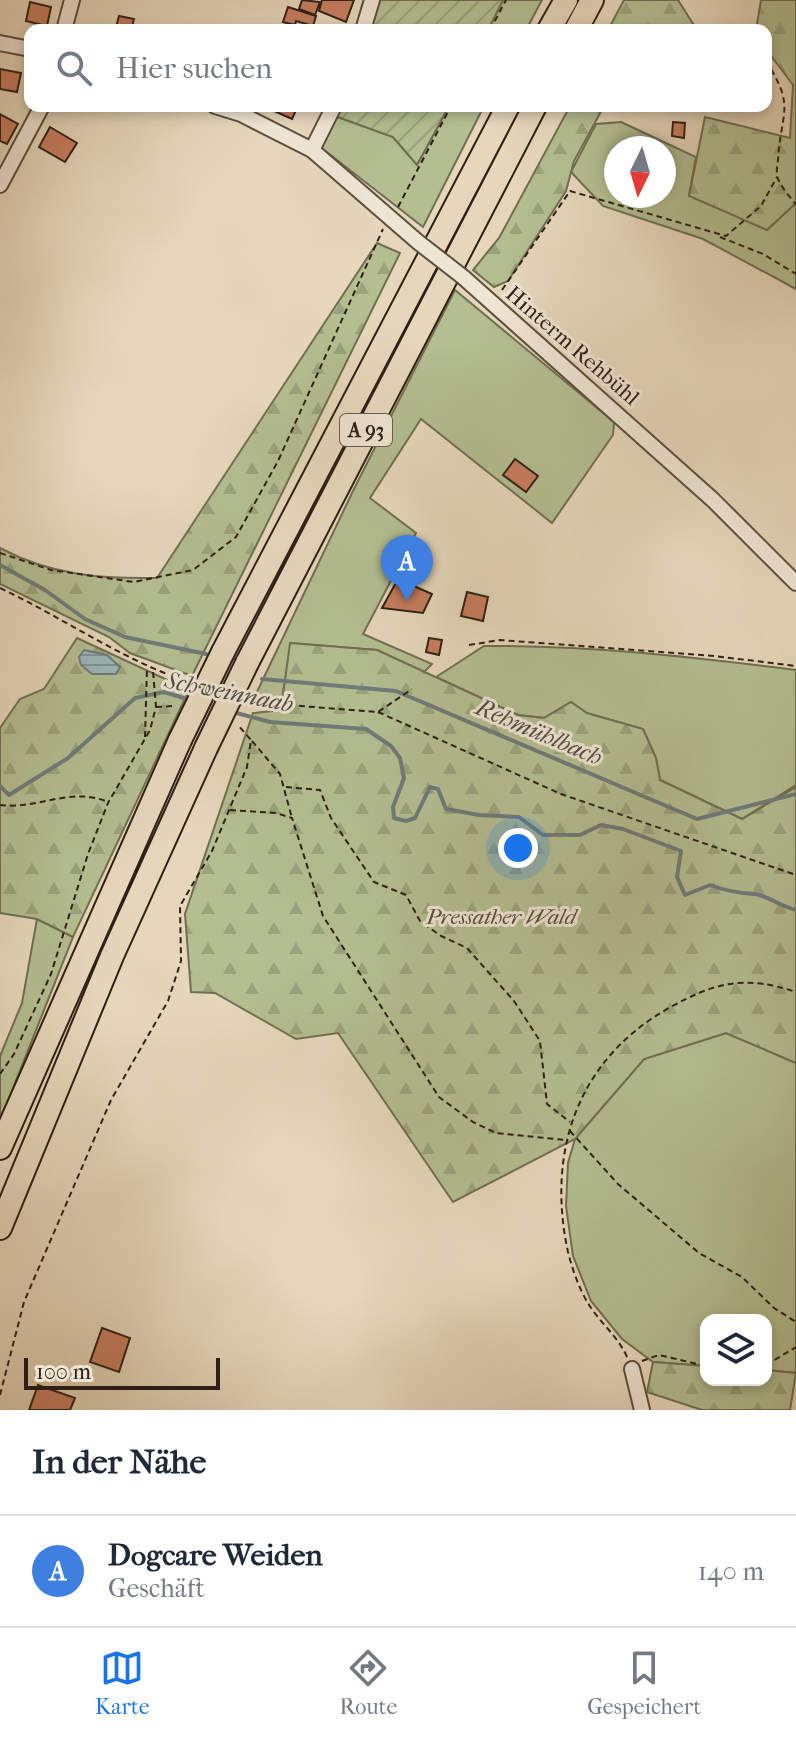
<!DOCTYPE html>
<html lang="de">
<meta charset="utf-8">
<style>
body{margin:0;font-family:"IM FELL French Canon",serif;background:#f2f2f3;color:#1f2937}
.controls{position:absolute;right:24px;bottom:24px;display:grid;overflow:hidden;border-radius:16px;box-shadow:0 4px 12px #0003}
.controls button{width:72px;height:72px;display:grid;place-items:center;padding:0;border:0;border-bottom:2px solid #e0e1e3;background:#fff;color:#1f2937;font:40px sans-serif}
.compass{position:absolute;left:604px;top:136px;width:72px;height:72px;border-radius:50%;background:#fff;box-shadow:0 4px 12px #0003;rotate:185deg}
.scale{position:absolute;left:24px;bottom:20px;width:196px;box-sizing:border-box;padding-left:8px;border:4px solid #2f2015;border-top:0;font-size:22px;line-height:28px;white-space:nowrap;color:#2f2015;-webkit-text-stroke:6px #efe5d3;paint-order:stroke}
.you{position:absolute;left:518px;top:848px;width:28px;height:28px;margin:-20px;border:6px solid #fff;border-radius:50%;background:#1a73e8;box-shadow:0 0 0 12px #1a73e833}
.badge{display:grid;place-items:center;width:52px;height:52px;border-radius:50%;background:#1a73e8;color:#fff;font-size:26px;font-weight:700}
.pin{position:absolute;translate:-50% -66px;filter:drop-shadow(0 2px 4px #0008)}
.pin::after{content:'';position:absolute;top:42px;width:28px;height:24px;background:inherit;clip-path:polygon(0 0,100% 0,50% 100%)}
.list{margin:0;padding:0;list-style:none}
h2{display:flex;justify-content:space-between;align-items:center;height:104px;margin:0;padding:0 32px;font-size:34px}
h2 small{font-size:26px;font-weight:400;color:#747a83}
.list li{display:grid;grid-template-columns:52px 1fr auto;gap:24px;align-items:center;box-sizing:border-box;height:112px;padding:0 32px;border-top:2px solid #e0e1e3}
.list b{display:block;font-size:30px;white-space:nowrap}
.list p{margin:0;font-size:26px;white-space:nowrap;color:#747a83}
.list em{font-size:26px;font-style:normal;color:#747a83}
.icon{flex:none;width:44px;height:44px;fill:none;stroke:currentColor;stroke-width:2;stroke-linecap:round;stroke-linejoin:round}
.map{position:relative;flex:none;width:796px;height:1410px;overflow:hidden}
.search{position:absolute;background:#fff;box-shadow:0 4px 12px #0003;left:24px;right:24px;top:24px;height:88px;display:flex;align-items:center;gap:20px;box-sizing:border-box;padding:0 28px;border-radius:16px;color:#747a83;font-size:30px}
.sheet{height:216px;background:#fff}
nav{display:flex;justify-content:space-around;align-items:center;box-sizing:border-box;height:112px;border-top:2px solid #e0e1e3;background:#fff;font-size:22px;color:#747a83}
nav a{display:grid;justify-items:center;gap:4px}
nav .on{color:#1a73e8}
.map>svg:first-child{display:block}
.green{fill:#b3be91;stroke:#716f53;stroke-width:2;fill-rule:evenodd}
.forest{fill:url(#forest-firs);stroke:#716f53;stroke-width:2}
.garden{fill:url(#garden-furrows);stroke:#716f53;stroke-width:2}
.water{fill:url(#water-rules);stroke:#707b79;stroke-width:2}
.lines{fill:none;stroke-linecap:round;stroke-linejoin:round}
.stream{stroke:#707b79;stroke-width:4}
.building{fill:#c67d5f;stroke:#2f2015;stroke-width:2}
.minor-casing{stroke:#5d4e3e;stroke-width:18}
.highway-casing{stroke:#2f2015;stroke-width:26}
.path{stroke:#2f2015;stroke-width:2;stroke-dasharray:6 4;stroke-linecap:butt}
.minor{stroke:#efe5d3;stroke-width:14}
.highway{stroke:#e6d7bb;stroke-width:22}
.minor-bridge-casing{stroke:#5d4e3e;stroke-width:18;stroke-linecap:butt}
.highway-bridge-casing{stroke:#2f2015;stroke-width:26;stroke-linecap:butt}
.minor-bridge{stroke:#efe5d3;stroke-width:14}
.highway-bridge{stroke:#e6d7bb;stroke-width:22}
.labels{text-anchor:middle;stroke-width:6;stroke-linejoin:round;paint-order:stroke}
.shield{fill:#efe5d3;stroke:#695b4e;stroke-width:2}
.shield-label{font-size:20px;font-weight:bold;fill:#2f2015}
.street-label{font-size:22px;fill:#2f2015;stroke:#efe5d3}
.park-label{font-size:22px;font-style:italic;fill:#574f3a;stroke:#efe5d3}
.water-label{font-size:24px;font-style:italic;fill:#4f4d47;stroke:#efe5d3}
</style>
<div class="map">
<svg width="796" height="1410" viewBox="0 0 796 1410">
<defs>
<pattern id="forest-firs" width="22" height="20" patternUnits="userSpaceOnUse" patternTransform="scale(2)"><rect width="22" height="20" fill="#b3be91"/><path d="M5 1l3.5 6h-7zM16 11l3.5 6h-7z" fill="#9aa37c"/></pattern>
<pattern id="garden-furrows" width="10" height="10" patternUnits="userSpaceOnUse" patternTransform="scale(2)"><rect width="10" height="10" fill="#b3be91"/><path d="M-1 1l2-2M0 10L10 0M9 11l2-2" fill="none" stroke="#9aa37c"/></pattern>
<pattern id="water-rules" width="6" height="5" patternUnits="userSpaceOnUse" patternTransform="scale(2)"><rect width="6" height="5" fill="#9bb7bb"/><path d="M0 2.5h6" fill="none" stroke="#7f9497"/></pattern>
</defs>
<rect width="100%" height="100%" fill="#e6d7bb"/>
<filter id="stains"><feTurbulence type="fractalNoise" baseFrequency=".0025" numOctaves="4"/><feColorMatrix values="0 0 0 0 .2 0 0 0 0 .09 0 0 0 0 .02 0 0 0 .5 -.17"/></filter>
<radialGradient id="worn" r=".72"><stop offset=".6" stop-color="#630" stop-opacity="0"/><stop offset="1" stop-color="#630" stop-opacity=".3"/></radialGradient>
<path class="green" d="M503,0H542L526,30H488Z
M449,106H484L423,227L319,146L335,116L393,137L417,165Z
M621,122L696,157L689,195L767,230L796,203V289L703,239L603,206L571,172L596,124ZM616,148H664V196H616Z
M455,290L614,422L613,435L552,523L421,419L370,498L416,533L363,634L432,664L424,672L377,650L291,643L282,699L255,696L353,491Z
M484,646C588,645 693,657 796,670V785L742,819L660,780L656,758L643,729L586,713L571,702L544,718L518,715L436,677Z
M37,919L73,937L0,1121V1056L22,1003Z
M726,1033L796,1063V1373L766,1370V1320H706V1366L653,1362L622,1339L591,1301L573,1256L566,1206L568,1163L575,1139L644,1059Z"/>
<path class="forest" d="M624,0H678L697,30H608Z
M761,0H796V203L767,230L689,196L705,117L790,138L793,85L766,49V30H756Z
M570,106H604L574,161L566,191L508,281L494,287L473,270L499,238Z
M377,243L400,253L192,676L130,653L109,637L0,584V548C50,575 101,579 157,578Z
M77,638L189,690L73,937L37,919L0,913V728L20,699L44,689Z
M290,643L377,650L518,715L544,718L571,702L587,713L643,729L656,758L660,780L742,819L796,787V1063L726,1033L644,1059L575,1139L453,1202L338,1033L296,1039L215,993L191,992L185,914L253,713L281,710Z
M653,1362L706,1366V1380H766V1370L796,1373L790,1410H702L647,1392Z"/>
<path class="garden" d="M378,0H503L488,30H367Z
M339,106H449L417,165L393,137L335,116Z"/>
<path class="water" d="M84,650L107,655L120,667L116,674H92L81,665L79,657Z"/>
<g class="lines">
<path class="stream" d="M0,565L45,590L85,619L125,637L206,654
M262,679L396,691L697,819L796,794
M233,712L270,722L366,729L391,746L400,758L404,778L393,807L394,818L406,821L415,818L430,787L438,789L446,809L479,815L519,817L543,835H580L601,825L623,829L681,851L677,877L685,895L710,885C726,891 737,893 754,894C767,895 781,907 796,910
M0,786L9,795L68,758L135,698L164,692L190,700"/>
</g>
<path class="building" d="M302,0L320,2L315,15L299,9Z
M322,0H354L346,22L319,11Z
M30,2L51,7L47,26L26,21Z
M288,7L316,16L313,26L296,21L295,25L283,22Z
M119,16L134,19L131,30L116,27Z
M0,69L21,73L17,92L0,89Z
M263,106H298L292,119Z
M0,114L18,124L7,144L0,141Z
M673,122L685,123L684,138L672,136Z
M50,127L77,143L65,162L39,147Z
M515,459L538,476L526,492L503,475Z
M398,579L432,594L423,613L382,608Z
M467,592L488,597L483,621L461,616Z
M429,638L442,640L439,655L426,652Z
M102,1328L130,1338L119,1372L90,1362Z
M38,1385L75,1398L70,1410H29Z"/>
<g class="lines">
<defs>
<path id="minor" d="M64,30L72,0
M363,30L372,0
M0,43L30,49
M215,106L241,114L312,150L418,242
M312,150L334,106
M0,185L42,106
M463,277L713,500L796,583
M632,1369L642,1410"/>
<path id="highway" d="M549,30L566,0
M576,30L592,0
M223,652L508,106
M247,663L535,106
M0,1148L180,740
M0,1228L112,956L206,748"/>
</defs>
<use href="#minor" class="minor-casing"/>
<use href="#highway" class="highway-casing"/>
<path class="path" d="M490,30L506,0
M766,61C796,108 781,110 778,160C777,166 776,173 778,179C782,188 790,197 796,205
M398,207L451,106
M720,237L763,254L796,274
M502,290L570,191L726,236L761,206L777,177
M0,553L51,570L134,582L193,570L236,537L278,461L383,229
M0,588C64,618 122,660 189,682
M469,645L500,640L714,656L796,666
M249,702L378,712L412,689
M156,707L174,706
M378,712L561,794L796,875
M145,737L147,667
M252,741L280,774L292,818
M286,787L320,790L331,818L374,882L406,895L420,921L441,936L467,948L514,1001L540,1041L547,1104L570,1122
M0,805C37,810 71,786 108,802
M230,810L276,813L292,818L323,916L439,1097L473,1122L496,1133L565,1140
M0,1074L14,1054L51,974L88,854L108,803L150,730L156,707L153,671
M570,1131L618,1184L699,1253L742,1277L774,1308L796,1322
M627,1357C618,1336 599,1322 588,1303C579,1289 572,1268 568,1252C546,1151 578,1059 669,1008C715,982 745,975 796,992
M642,1361L659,1355L706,1366
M766,1365L796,1347
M0,1395L24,1302L111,1100L168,1001L181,961L180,906L212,851L247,767L251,740L238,725"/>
<use href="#minor" class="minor"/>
<use href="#highway" class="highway"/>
<defs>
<path id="minor-bridge" d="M418,242L463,277"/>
<path id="highway-bridge" d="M180,740L223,652
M206,748L247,663"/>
</defs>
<use href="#minor-bridge" class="minor-bridge-casing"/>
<use href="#highway-bridge" class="highway-bridge-casing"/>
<use href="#minor-bridge" class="minor-bridge"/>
<use href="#highway-bridge" class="highway-bridge"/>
</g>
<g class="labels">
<rect class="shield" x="340" y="414" width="52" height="32" rx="6"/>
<g class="shield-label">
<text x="366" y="437">A 93</text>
</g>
<g class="street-label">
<text transform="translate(573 345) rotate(41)" y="8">Hinterm Rehbühl</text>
</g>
<g class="park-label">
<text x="501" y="924">Pressather Wald</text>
</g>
<g class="water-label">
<text transform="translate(229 692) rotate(11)" y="8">Schweinnaab</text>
<text transform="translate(539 732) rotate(23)" y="8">Rehmühlbach</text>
</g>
</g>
<rect width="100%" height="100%" filter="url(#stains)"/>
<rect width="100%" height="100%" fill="url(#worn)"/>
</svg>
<div class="controls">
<button><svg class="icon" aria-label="layers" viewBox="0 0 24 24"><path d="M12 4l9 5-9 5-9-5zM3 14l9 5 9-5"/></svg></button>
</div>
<svg class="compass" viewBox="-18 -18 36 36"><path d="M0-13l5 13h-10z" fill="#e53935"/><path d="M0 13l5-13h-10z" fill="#747a83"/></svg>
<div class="scale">100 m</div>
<div class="you"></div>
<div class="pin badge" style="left:407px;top:601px;background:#3f7fe0">A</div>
<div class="search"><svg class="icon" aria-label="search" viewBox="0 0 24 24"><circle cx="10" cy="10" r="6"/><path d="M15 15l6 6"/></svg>Hier suchen</div>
</div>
<section class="sheet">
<h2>In der Nähe<small></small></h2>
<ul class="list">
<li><span class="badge" style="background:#3f7fe0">A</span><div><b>Dogcare Weiden</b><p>Geschäft</p></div><em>140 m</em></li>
</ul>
</section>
<nav>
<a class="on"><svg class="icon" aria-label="map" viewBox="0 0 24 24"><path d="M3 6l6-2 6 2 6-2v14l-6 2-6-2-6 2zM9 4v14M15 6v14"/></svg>Karte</a>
<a><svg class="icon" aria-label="directions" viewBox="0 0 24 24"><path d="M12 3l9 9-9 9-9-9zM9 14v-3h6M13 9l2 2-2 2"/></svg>Route</a>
<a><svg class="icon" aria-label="saved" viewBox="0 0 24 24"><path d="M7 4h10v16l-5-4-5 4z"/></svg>Gespeichert</a>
</nav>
